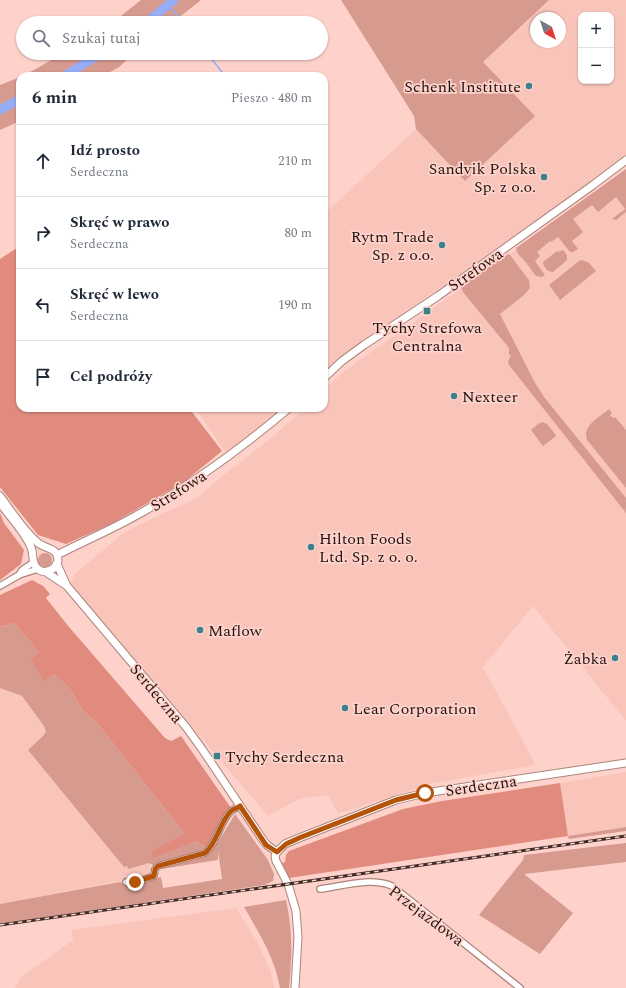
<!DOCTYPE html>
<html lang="pl">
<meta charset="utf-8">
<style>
body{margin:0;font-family:Spectral,serif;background:#f2f2f3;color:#1f2937}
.controls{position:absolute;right:12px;top:12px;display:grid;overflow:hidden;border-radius:8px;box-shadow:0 1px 3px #0004}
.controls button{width:36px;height:36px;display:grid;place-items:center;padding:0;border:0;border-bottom:1px solid #e0e1e3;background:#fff;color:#1f2937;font:20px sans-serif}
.compass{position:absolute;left:530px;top:12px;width:36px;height:36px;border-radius:50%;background:#fff;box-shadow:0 1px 3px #0004;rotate:141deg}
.stop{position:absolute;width:12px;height:12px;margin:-9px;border:3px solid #b45309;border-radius:50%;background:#fff}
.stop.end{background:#b45309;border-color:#fff;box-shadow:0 1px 4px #0008}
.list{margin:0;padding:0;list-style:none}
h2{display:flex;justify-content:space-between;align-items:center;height:52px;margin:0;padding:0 16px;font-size:17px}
h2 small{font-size:13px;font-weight:400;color:#747a83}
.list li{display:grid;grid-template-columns:26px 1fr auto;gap:12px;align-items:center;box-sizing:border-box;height:72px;padding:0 16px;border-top:1px solid #e0e1e3}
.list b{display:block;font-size:15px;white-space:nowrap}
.list p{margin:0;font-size:13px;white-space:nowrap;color:#747a83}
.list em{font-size:13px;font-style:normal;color:#747a83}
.icon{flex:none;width:22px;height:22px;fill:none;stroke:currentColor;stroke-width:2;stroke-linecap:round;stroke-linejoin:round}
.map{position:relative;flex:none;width:626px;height:988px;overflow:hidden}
.search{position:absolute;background:#fff;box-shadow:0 1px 3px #0004;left:16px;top:16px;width:312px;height:44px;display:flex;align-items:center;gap:10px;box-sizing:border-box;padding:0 14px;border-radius:22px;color:#747a83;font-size:15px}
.panel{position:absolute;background:#fff;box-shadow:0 1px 3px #0004;left:16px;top:72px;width:312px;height:340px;border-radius:12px}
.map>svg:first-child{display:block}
.built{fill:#f9c5bb;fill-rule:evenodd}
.green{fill:#d69a8f}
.forest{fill:#e08b7d}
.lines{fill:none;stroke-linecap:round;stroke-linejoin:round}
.stream{stroke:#97aef6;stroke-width:1.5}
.river{stroke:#97aef6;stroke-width:9}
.minor-casing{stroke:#ac847d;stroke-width:8}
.tertiary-casing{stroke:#ac847d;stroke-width:9}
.minor{stroke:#fff;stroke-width:5.5}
.tertiary{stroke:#fff;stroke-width:7}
.rail-casing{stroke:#3f2c28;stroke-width:3}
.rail{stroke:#fed2ca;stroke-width:1.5;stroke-dasharray:4.5;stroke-linecap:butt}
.route{stroke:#b45309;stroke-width:5}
.poi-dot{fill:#3b818c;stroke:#fed2ca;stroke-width:1.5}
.labels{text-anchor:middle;stroke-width:3.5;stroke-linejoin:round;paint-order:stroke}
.poi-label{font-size:16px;fill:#221310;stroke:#fed2ca;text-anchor:start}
.street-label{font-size:16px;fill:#221310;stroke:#fed2ca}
</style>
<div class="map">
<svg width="626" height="988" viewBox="0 0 626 988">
<rect width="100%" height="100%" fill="#fed2ca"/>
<path class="built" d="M549,0H626V155L586,187L339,358L324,373V214L416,129L465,181L483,62ZM581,15H611V81H581ZM536,18H560V42H536Z
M626,173V721L533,606L483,667L536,765L429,784L338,814L328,795L299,799L268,816L70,583L76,573L121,535L139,525L196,498L235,466L272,437L305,408H324V390L344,371L513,252L578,208Z
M195,408H286L227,454Z
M0,688L22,696L44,726L46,732L43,736L28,750L127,866L128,869L149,863L153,875L132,881L131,879L0,904Z
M626,772V827L568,836L560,783Z
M236,908L257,941L271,972L274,988H15L20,978L73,940L71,930Z"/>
<path class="green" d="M141,0H201L172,23H112Z
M341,0H549L483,62L535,116L465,181L416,129L414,116Z
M64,53H134L119,67L103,76H23Z
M20,77V121L0,130V85Z
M626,169V212L616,220L612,219L625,209L616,197L598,212L592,205L573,219L583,232L572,241L578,249L573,252H570L558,237L551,242L550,241L537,252L540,256L535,261L545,275L542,277L536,276L524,260L518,254L516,248Z
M562,250L564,251L567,255V260L553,272C548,272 543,267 543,262L557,251L558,252Z
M508,254L510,255L529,280L530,288L524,295L500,314L534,381L544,397L626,498V513L509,365L508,362L511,355H509V348L463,292L461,286Z
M582,260L588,262L596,271L560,300L549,285L579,261Z
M609,409L612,413L610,415L613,418L615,417L626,430V488L587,440C582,425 599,418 609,409Z
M542,422L547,424L556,435L555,437L543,446L531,430L538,424Z
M38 560a7 7 0 1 1 14 0a7 7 0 1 1-14 0Z
M14,623L39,652L44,680L54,674L68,687L85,713L97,723L184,833L153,851L196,841L207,848L217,844L235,814L268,860L274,874L273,881L265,885L0,924V904L120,882L128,886L161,877L163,888L222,879L218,851V860L161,869L149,863L128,869L127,866L124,867L28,750L43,736L46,732L44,726L22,696L0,688V624L2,627Z
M626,827V831L569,839L568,836Z
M626,843V862L524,874L573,913L540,954L479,915L523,860L524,855Z
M286,900C293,933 292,955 289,988H280C275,958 259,933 244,907Z"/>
<path class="forest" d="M20,246V408H189L222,451L184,482L113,523L66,544L38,535L0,487V259Z
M0,513L4,523L24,550L21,564L0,580Z
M32,580L43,586L50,594L46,598L69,627L165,738L171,741L181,736L231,808L223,816L207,848L196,841L153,858L152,851L184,833L97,723L85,713L68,687L54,674L44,681L31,660L39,652L14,623L1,627L0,624V595Z
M560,783L568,836L289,878L282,863L285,862L286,855L289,851L403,809L442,801Z"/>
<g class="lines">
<path class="stream" d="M169,5L183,23
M207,53L225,76"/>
<path class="river" d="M146,23L174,0
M64,76L102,53
M0,110L20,99"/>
<defs>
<path id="minor" d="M19,575L22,570L34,562
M0,586L19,575L38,569
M126,882L131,884L154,876L155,869L158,866L205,853C218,842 219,823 231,811C234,809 237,808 239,806
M320,889C343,886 370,877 392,886L520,988"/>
<path id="tertiary" d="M324,378L342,361L364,345L438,296L593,185L626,160
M0,496C12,512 22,529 37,542C45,550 58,546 58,561L54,568C48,572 41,573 37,568C31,562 34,554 31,547C24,531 10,517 0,503
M57,555C84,541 113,529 139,514C193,484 242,448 289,408
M57,564L66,584
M46,572L67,586L186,727L202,749L263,840L267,845L277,852
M295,988L298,937L296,911L288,884L276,861L275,856L277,852L285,844L299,838L396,800L425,793L626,763"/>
</defs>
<use href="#minor" class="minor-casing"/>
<use href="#tertiary" class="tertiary-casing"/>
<use href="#minor" class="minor"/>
<use href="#tertiary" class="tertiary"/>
<defs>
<path id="rail" d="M0,925L626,836"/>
</defs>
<use href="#rail" class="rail-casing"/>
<use href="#rail" class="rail"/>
</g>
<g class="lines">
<path class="route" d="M135,882L154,876L155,869L158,866L205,853C218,842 219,823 231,811C234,809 237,808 240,806L266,845L277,852L286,844L299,838L396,800L425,793"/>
</g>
<g class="poi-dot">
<circle cx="529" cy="86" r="4"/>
<circle cx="544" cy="177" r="4"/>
<circle cx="442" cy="245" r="4"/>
<rect x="423" y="307" width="8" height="8" rx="2"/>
<circle cx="454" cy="396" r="4"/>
<circle cx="311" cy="547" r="4"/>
<circle cx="200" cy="630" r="4"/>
<circle cx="615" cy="658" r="4"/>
<circle cx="345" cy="708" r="4"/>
<rect x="213" y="752" width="8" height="8" rx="2"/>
</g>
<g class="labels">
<g class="poi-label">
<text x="521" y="92" text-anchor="end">Schenk Institute</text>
<text x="536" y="174" text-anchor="end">Sandvik Polska<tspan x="536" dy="18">Sp. z o.o.</tspan></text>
<text x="434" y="242" text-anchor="end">Rytm Trade<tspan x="434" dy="18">Sp. z o.o.</tspan></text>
<text x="427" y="333" text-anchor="middle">Tychy Strefowa<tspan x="427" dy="18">Centralna</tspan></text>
<text x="462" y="402">Nexteer</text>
<text x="319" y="544">Hilton Foods<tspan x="319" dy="18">Ltd. Sp. z o. o.</tspan></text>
<text x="208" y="636">Maflow</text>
<text x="607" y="664" text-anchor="end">Żabka</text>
<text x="353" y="714">Lear Corporation</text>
<text x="225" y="762">Tychy Serdeczna</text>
</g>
<g class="street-label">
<text transform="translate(475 269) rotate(-35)" y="6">Strefowa</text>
<text transform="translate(178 490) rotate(-32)" y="6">Strefowa</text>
<text transform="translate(157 693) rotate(50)" y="6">Serdeczna</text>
<text transform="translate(481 785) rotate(-8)" y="6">Serdeczna</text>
<text transform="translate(427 915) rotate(37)" y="6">Przejazdowa</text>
</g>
</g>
</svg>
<div class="controls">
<button>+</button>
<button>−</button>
</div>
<svg class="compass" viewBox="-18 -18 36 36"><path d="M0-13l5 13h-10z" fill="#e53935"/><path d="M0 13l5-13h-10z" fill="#747a83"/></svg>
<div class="stop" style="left:425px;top:793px"></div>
<div class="stop end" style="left:135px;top:882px"></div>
<div class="search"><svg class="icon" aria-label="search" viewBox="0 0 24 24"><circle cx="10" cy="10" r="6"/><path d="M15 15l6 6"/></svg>Szukaj tutaj</div>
<section class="panel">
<h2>6 min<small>Pieszo · 480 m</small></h2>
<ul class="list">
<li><svg class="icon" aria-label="ahead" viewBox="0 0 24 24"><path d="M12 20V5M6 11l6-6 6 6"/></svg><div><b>Idź prosto</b><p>Serdeczna</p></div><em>210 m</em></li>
<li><svg class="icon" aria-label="right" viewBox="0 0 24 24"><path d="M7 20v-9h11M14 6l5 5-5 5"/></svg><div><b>Skręć w prawo</b><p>Serdeczna</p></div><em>80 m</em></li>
<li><svg class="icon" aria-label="left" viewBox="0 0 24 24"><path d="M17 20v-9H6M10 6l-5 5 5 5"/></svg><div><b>Skręć w lewo</b><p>Serdeczna</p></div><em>190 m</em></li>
<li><svg class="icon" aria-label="arrive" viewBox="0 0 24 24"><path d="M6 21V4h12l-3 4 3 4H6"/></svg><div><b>Cel podróży</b></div></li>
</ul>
</section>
</div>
